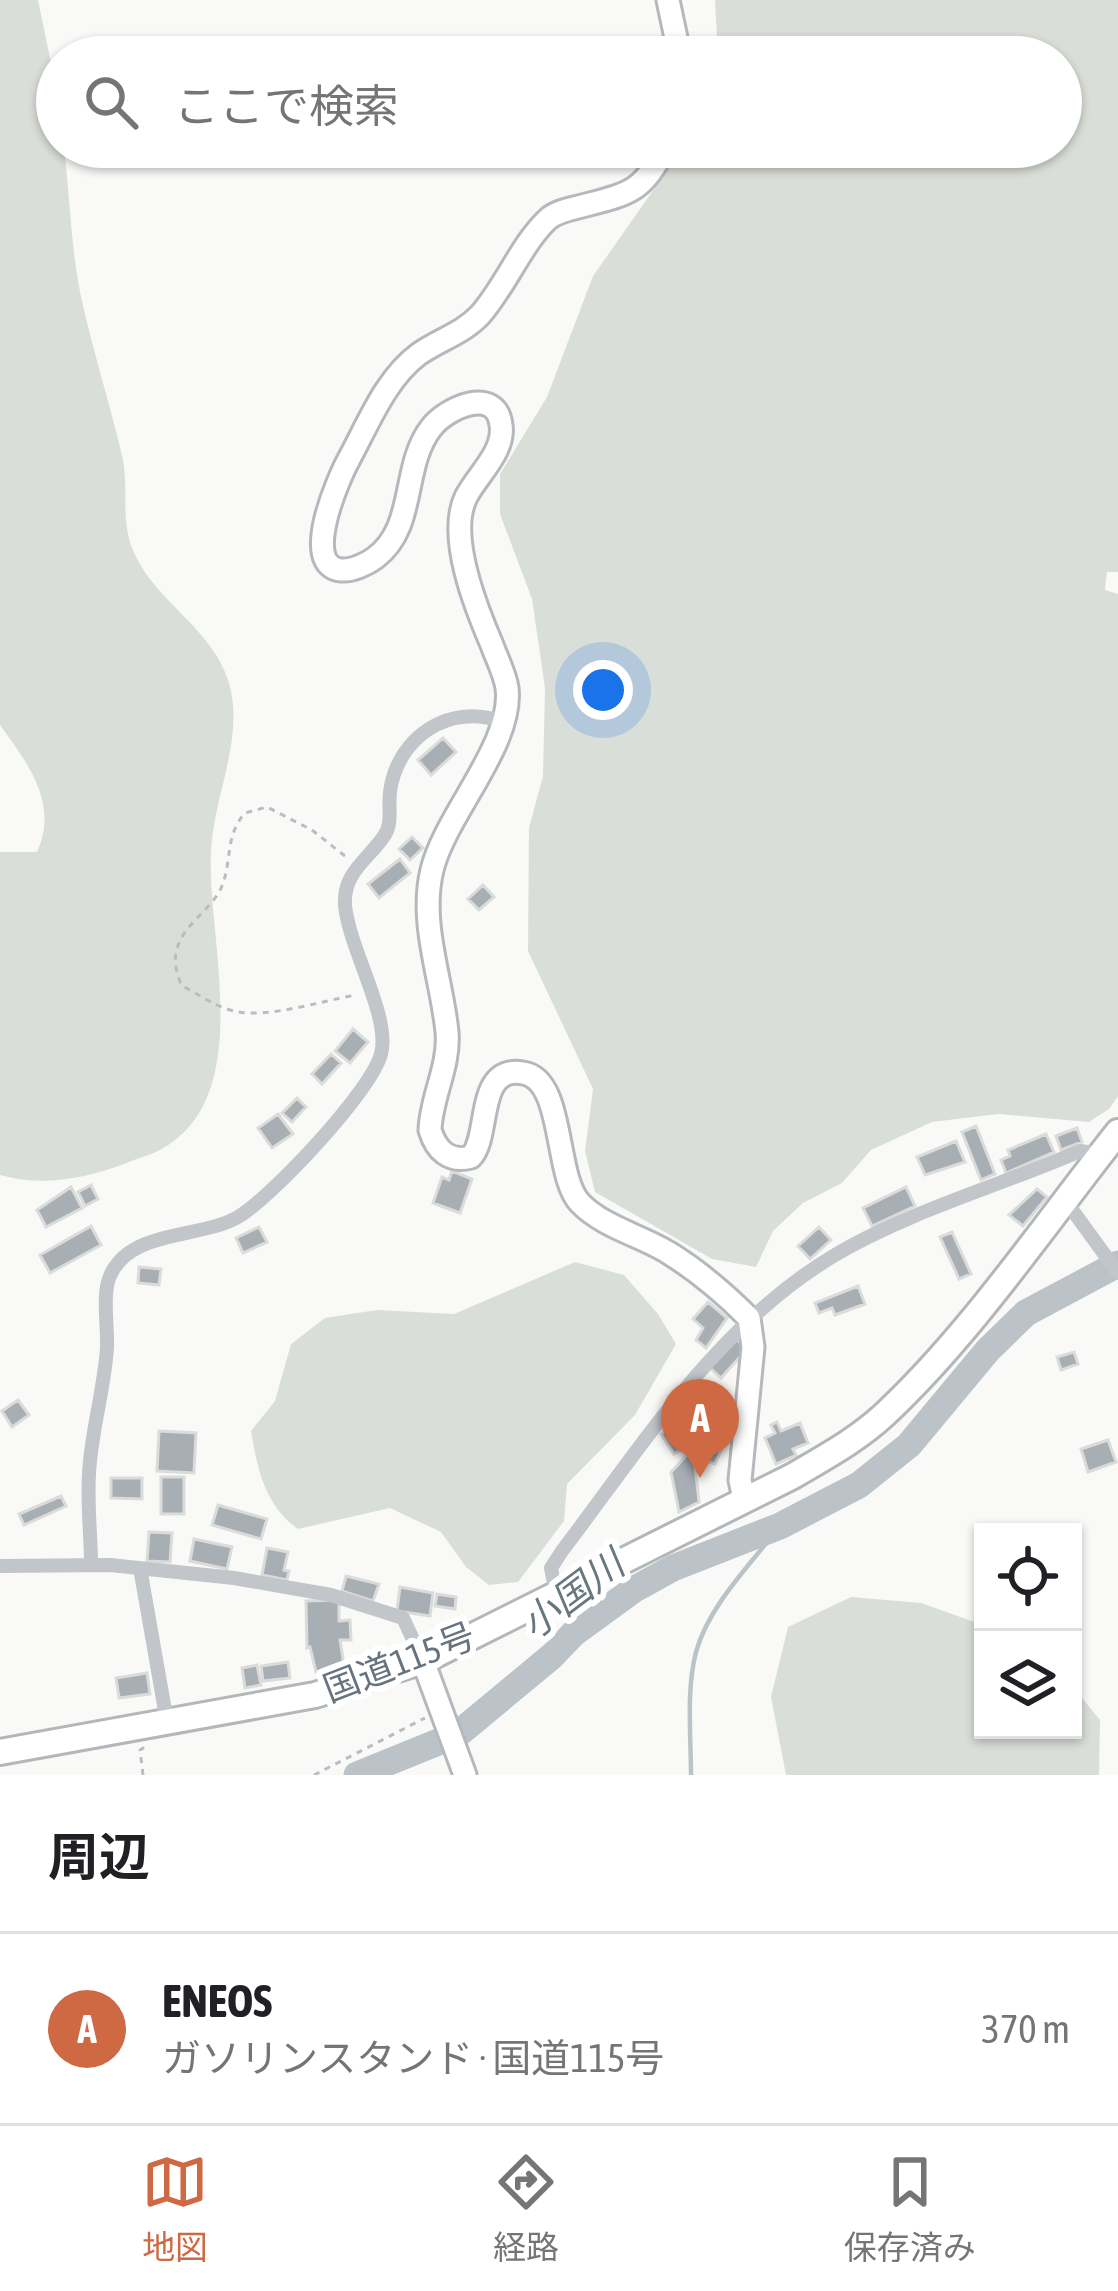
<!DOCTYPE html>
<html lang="ja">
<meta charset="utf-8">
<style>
body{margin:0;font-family:"Asap Condensed","Noto Sans JP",sans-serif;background:#f2f2f2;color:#202124}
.controls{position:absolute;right:36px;bottom:36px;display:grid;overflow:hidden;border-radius:0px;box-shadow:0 3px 9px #0004}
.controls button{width:108px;height:108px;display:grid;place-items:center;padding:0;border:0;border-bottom:3px solid #e0e0e0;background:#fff;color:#202124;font:60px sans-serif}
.you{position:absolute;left:603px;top:690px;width:42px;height:42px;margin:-30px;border:9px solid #fff;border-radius:50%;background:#1a73e8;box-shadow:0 0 0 18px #1a73e833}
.badge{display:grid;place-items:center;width:78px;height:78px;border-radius:50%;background:#cf6943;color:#fff;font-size:39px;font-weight:700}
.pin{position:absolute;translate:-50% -99px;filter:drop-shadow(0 3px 6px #0008)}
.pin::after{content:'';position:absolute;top:63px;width:42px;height:36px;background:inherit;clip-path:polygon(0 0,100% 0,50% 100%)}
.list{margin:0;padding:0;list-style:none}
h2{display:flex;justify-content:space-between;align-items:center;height:156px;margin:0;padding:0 48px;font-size:51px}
h2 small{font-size:39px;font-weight:400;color:#757577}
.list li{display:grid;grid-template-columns:78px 1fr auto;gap:36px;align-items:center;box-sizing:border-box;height:192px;padding:0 48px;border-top:3px solid #e0e0e0}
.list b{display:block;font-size:45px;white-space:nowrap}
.list p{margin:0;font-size:39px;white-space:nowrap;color:#757577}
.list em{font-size:39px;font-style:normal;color:#757577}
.icon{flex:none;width:66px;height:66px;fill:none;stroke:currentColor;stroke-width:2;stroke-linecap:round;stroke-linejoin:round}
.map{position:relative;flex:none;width:1118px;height:1775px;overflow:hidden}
.search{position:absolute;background:#fff;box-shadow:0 3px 9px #0004;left:36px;right:36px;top:36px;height:132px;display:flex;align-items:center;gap:30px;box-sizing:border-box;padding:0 42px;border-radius:66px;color:#757577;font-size:45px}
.sheet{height:348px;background:#fff}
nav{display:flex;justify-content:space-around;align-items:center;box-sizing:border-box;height:168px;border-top:3px solid #e0e0e0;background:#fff;font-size:33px;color:#757577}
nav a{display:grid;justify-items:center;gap:6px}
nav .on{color:#cf6943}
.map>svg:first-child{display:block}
.green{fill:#daded8}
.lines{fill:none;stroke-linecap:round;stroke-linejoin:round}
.stream{stroke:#bbc3c8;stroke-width:4.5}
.river{stroke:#bbc3c8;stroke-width:27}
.building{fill:#a7aeb4;stroke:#dbdcda;stroke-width:3}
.secondary-casing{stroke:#b4b9bd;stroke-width:27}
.highway-casing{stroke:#b3b7ba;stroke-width:30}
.path{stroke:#babdc0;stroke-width:3;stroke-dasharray:6 6;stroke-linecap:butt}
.street{stroke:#c2c5c9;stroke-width:14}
.secondary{stroke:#fff;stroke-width:21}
.highway{stroke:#fff;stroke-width:24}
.labels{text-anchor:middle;stroke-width:12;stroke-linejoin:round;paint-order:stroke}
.street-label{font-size:36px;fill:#67747f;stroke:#fff}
.water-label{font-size:39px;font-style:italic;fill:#68787f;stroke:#fff}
</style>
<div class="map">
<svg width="1118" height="1775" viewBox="0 0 1118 1775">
<rect width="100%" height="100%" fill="#f9faf8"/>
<path class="green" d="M0,0H38L57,92V147H64C70,198 71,252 82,301C94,355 111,407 123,460C128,487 122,517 130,542C148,599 213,626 229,683C245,739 213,796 211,853C207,941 258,1100 158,1151C148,1156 135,1159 124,1164C83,1179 42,1187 0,1175V852H37C59,803 28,764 0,725Z
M715,0H1118V572H1107L1105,590L1118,594V1096L1109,1109L1089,1122L998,1114L932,1122L871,1150L842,1183L803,1203L773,1231L756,1267L712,1259L595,1192L585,1151L593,1089L528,951L529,828L543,776L545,688L532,599L500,514V474L547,397L593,276L666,172L677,147H1061V57H718Z
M575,1262L624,1275L658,1314L676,1344L635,1415L567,1484L564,1521L518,1582L489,1585L466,1567L441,1532L390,1508L298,1529C265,1506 257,1468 251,1431L275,1401L291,1344L325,1318L377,1310L454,1314Z
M851,1597L921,1603L983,1625V1730H1073V1687L1100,1720L1099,1775H786L771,1697L788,1627Z"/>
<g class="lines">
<path class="stream" d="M691,1775C691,1735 686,1691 696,1652C709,1605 751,1564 780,1526"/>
<path class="river" d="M357,1775L458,1734L552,1656L574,1633L633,1590L673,1568L780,1526L859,1485L909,1445L988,1350L1026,1313L1118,1264"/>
</g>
<path class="building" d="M443,738L456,752L431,775L418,760Z
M412,837L423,848L410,860L399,849Z
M400,859L410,873L379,898L368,884Z
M483,885L494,897L479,910L468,899Z
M353,1029L368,1042L350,1063L335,1051Z
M331,1054L341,1063L322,1084L312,1074Z
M297,1098L306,1107L292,1122L282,1113Z
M278,1114L293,1134L272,1148L258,1128Z
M976,1126L995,1174L981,1180L962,1132Z
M1077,1128L1082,1142L1061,1150L1056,1136Z
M1046,1134L1054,1152L1006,1173L1001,1160L1010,1156L1008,1150Z
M956,1141L965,1162L925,1175L917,1157Z
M452,1171L472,1179L460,1213L433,1203L442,1177L449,1180Z
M91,1185L98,1199L85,1206L78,1192Z
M71,1187L82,1208L46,1227L37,1210Z
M906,1187L915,1206L872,1226L863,1208Z
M1037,1189L1047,1197L1023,1226L1009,1215Z
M91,1226L101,1245L50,1273L40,1255Z
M259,1227L267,1242L243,1253L236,1238Z
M819,1227L831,1240L810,1259L798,1246Z
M952,1232L971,1274L959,1279L940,1237Z
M139,1267L161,1269L159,1285L138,1283Z
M858,1286L865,1304L835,1315L832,1308L819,1313L815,1303Z
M708,1302L727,1318L706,1348L696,1340L703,1328L693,1319Z
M735,1338L747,1349L721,1378L709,1367Z
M1074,1352L1078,1364L1061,1370L1057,1357Z
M694,1389L708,1401L691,1421L677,1410Z
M18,1400L29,1415L12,1427L2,1411Z
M777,1422L781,1431L800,1423L808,1443L793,1449L796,1455L776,1464L765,1438L775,1433L771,1425Z
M671,1428L684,1448L674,1454L661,1434Z
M159,1431L196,1433L194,1473L157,1471Z
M707,1434L724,1444L715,1464L705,1461L695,1466L699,1502L679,1512L671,1472Z
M1108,1440L1116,1462L1088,1472L1081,1449Z
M161,1477H184V1514H161Z
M111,1478H142V1499L111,1498Z
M61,1496L66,1506L24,1525L19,1514Z
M218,1505L267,1519L261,1539L212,1525Z
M149,1532L172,1533L170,1562L147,1561Z
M194,1539L232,1547L227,1569L190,1561Z
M267,1548L288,1552L284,1570L289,1571L287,1580L262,1575Z
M346,1576L379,1584L373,1601L342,1591Z
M400,1587L433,1593L430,1616L397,1611Z
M437,1594L456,1597L455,1609L435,1606Z
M339,1600V1621L350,1620L351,1640H340L344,1665L316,1672L310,1647L307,1648L306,1601Z
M288,1662L290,1678L263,1681L261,1666Z
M257,1665L261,1685L245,1688L242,1668Z
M147,1673L150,1694L119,1698L116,1678Z"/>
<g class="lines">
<defs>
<path id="secondary" d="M668,0L680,57
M665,147C644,192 628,194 582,206C571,209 557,211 548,219C522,243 505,287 480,315C463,333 439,340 419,354C386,378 368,424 349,459C338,479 300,566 341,570C352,571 367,564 375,558C417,527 401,467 431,428C446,408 496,385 501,425C505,452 477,475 466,497C447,536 476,608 492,645C497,659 505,674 507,688C514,744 445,815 432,870C419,923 442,980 447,1032C450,1066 431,1097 430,1130C436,1150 449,1163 471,1157C491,1136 475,1065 523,1073C565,1079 554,1176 580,1203C603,1227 642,1236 669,1253C698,1271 725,1294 749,1318L753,1347L740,1480L744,1499
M423,1661L465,1775"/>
<path id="highway" d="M0,1752L315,1695L423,1661L793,1476C825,1457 857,1440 884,1415C970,1335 1045,1224 1118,1132"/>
</defs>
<use href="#secondary" class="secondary-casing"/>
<use href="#highway" class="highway-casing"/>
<path class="path" d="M345,856L312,830L267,807L245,813C225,835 232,861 222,886C212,910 183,924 177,949C173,962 177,975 182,986C200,995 214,1006 234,1011C267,1019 321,1001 356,995
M143,1775L140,1750L148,1745
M314,1775L425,1718"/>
<path class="street" d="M1065,1200L1118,1273
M91,1565C91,1535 87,1504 89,1474C91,1432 104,1391 107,1348C108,1327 102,1294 110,1276C130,1229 200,1239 238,1217C272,1197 372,1090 381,1054C391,1017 349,949 345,905C343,872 368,860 384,836C393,824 388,806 390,792C397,737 450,702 502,722
M0,1566L110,1565L234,1578L331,1595L403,1618L423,1661
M140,1568L167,1722
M556,1594L551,1568L562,1551C643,1445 717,1325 835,1255C907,1212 1002,1185 1080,1151L1101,1154"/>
<use href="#secondary" class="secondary"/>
<use href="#highway" class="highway"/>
</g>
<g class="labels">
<g class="street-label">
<text transform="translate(399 1662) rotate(-21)" y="13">国道115号</text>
</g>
<g class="water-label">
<text transform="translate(572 1594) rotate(-37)" y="14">小国川</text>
</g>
</g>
</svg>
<div class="controls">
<button><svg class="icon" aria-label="locate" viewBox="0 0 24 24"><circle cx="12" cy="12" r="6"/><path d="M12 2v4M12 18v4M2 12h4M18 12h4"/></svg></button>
<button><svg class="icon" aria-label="layers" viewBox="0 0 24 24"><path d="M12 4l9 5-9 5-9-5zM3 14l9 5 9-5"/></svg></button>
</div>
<div class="you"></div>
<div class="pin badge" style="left:700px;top:1478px">A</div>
<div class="search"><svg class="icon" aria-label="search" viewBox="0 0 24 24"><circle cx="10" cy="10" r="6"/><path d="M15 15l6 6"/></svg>ここで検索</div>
</div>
<section class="sheet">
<h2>周辺<small></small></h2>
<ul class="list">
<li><span class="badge">A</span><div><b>ENEOS</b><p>ガソリンスタンド · 国道115号</p></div><em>370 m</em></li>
</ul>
</section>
<nav>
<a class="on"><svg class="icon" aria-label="map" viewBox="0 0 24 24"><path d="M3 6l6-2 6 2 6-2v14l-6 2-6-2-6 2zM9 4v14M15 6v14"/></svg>地図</a>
<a><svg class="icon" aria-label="directions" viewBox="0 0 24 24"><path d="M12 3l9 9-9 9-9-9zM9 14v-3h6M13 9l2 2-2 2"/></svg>経路</a>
<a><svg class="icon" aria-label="saved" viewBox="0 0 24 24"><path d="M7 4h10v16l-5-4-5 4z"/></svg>保存済み</a>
</nav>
